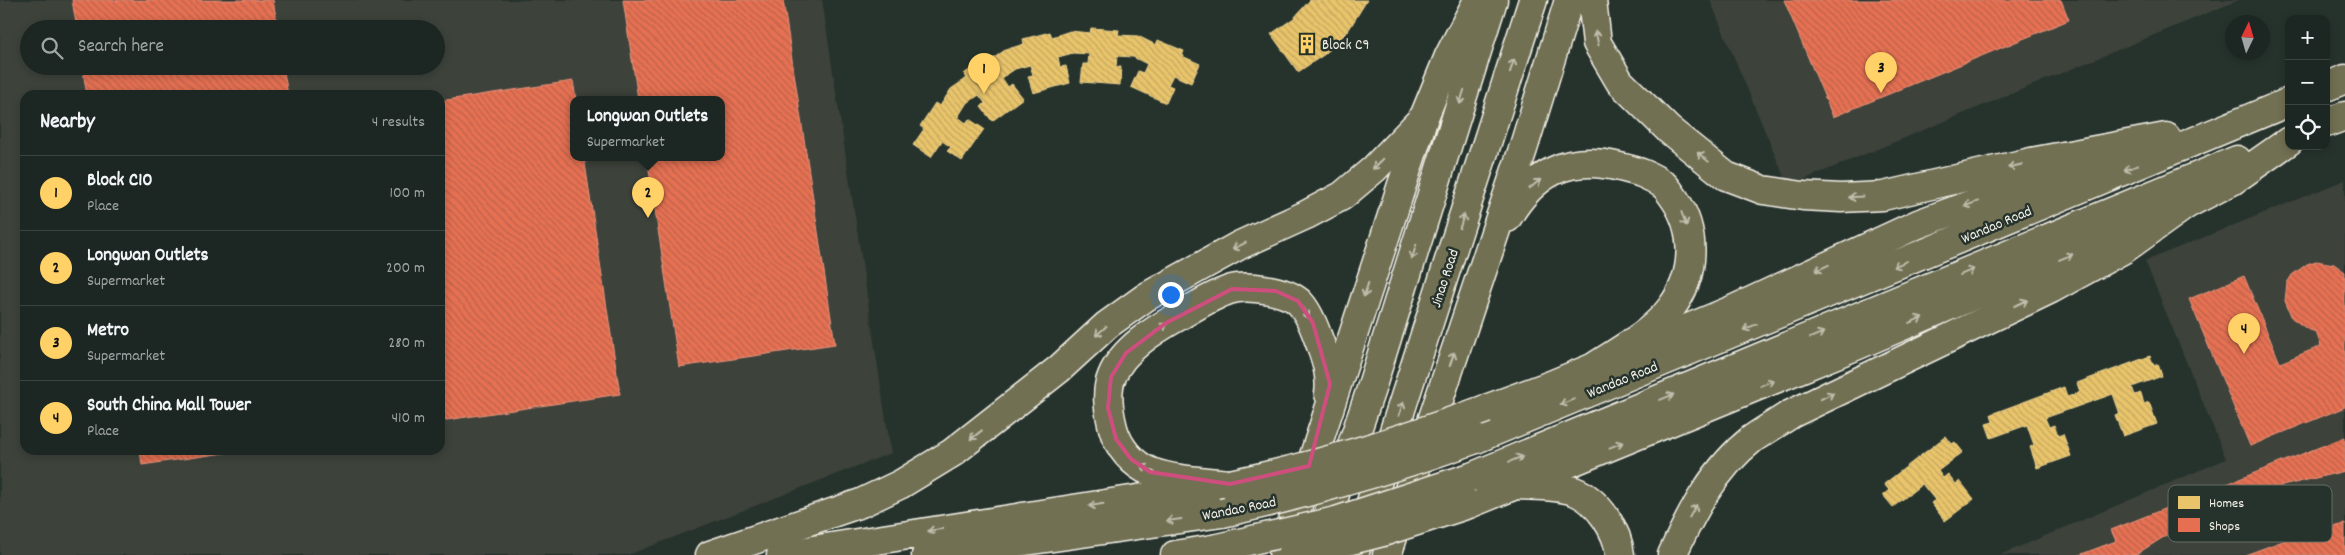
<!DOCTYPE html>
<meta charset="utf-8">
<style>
body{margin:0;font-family:Dekko,sans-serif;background:#252e2a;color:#f1f3f6}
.controls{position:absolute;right:15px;top:15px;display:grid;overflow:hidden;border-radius:10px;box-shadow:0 2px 8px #0003}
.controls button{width:45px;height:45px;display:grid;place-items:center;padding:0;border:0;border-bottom:1px solid #3a4340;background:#1c2622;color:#f1f3f6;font:25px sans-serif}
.compass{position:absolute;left:2225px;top:15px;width:45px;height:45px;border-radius:50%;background:#1c2622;box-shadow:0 2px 8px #0003;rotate:5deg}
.you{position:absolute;left:1170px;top:294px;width:18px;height:18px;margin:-12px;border:4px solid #fff;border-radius:50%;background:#1a73e8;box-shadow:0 0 0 8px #1a73e833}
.badge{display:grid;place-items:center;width:32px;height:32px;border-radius:50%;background:#ffd166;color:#111;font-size:16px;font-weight:700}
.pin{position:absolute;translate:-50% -41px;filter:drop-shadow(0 1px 2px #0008)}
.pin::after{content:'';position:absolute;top:26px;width:18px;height:15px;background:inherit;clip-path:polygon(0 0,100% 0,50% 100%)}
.popup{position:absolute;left:570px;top:96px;width:155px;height:65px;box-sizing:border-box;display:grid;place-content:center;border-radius:10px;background:#1c2622;filter:drop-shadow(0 1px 4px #0005);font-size:16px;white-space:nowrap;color:#a0a5a5}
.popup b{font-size:19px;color:#f1f3f6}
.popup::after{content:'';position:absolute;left:50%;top:100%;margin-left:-10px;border:10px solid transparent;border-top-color:#1c2622}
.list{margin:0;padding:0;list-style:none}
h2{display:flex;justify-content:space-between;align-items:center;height:65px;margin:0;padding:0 20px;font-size:21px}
h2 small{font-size:16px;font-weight:400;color:#a0a5a5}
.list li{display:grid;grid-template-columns:32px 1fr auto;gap:15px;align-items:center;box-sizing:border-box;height:75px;padding:0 20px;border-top:1px solid #3a4340}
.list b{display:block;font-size:19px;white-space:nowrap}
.list p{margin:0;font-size:16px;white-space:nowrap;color:#a0a5a5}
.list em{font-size:16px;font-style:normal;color:#a0a5a5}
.icon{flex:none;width:28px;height:28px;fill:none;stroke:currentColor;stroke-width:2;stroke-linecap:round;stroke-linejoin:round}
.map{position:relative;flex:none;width:2345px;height:555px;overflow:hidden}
.search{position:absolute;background:#1c2622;box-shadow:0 2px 8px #0003;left:20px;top:20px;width:425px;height:55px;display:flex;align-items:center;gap:12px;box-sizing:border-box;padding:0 18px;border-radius:28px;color:#a0a5a5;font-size:19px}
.panel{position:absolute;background:#1c2622;box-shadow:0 2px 8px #0003;left:20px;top:90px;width:425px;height:365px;border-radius:15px}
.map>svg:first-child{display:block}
.built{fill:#3c423a;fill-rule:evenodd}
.homes{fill:url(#homes-back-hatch);stroke:#ecd290}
.shops{fill:url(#shops-back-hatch);stroke:#eb967e}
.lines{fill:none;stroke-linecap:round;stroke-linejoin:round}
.primary-casing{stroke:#f4f1e8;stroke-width:31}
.highway-casing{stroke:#f4f1e8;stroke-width:31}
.primary{stroke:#716f52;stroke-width:28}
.highway{stroke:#716f52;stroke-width:28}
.primary-bridge-casing{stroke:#f4f1e8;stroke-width:31;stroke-linecap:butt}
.primary-bridge{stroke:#716f52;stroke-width:28}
.oneway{stroke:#c0bdac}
.marked{fill:none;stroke:#ce4e7e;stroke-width:4;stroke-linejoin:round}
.labels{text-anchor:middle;stroke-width:5;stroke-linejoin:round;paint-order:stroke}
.poi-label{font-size:15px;fill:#f4f1e8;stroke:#26332d;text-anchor:start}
.street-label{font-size:15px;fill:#f4f1e8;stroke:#26332d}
.key{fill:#26332d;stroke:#646c65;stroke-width:1}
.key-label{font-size:14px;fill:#f4f1e8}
</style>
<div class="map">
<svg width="2345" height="555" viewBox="0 0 2345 555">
<defs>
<pattern id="homes-back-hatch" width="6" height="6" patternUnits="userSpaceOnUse" patternTransform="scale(1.25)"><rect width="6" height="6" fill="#e9c46a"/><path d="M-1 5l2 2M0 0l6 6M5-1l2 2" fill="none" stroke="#c1a561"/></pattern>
<pattern id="shops-back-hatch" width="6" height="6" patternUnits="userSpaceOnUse" patternTransform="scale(1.25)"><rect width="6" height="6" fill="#e76f51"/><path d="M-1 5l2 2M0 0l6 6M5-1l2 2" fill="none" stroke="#b8634e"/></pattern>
</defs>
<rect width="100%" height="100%" fill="#26332d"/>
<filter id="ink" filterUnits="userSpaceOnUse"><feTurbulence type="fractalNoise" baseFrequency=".02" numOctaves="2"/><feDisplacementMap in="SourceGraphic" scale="10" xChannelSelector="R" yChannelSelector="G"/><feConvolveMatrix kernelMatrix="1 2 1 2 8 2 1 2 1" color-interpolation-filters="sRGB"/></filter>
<g filter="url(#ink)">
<path class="built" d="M0,0H822L891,453L628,555H0ZM29,29H436V66H29ZM25,95H440V450H25ZM574,99H722V157H574Z
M1710,0H2239L1788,186Z
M2345,180V555H2000L2226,459L2145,261Z"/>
<path class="homes" d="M1310,0H1367L1348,31L1325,54L1298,72L1271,34L1294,18Z
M1091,28L1119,30L1118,35L1138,36L1156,45L1158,40L1184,51L1182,56L1200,64L1191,83L1173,75L1168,85L1173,87L1166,103L1131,87L1138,71L1143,73L1147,64L1133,57L1117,56L1116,67H1121L1120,85L1081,82L1083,64H1088L1089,54L1073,53L1058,57L1060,67L1066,66L1070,83L1033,93L1028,76L1033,75L1030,65L1015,69L1002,78L1008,87L1012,84L1023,98L992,121L981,107L985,103L979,95L966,104L958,117L966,123L969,119L984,129L962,161L947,151L951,147L942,141L931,157L913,145L924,129L920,126L935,103L940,106L951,89L967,78L964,74L986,57L990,61L1005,50L1024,44L1023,39L1050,32L1052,37L1070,31L1090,33Z
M2150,356L2154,366L2158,364L2162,376L2132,387L2135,395L2141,393L2144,404L2149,402L2157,424L2123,436L2115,415L2120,414L2113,394L2045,418L2049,427L2054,425L2058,436L2063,434L2071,456L2037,468L2030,447L2034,445L2027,425L1991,438L1986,424L1993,422L1991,414L2064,387L2067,397L2073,395L2080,392L2077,383Z
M1946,436L1952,444L1955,442L1963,452L1938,471L1943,478L1948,474L1956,484L1960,481L1974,499L1945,521L1931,503L1935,500L1922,484L1893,507L1883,495L1889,490L1884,484Z"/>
<path class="shops" d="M72,0H273L278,29H77Z
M623,0H783L835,344L679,367L647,157H722V99H638Z
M1784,0H2061L2069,20L1833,117Z
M82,66H283L288,95H87Z
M573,81L576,99L574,157H584L620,394L440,421V101Z
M2316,261L2334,264L2345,272V407L2250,446L2189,299L2244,276L2280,363L2321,346L2316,332L2307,329L2292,318L2285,301L2287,283L2292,275L2307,264Z
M2345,437V471L2278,487L2243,499L2175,530L2135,555H2079L2116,541L2111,530Z
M140,450H245L142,465Z
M2345,524V555H2245L2294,537Z"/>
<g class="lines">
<defs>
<path id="primary" d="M2326,87L2345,79
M2326,123L2345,116
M1486,409L1551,385L1732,310L1918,224L2099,157
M1476,439L2289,102
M1471,477L2237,160
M1469,504L1858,345L2187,204L2232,181L2289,141
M781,555L1214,487
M926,555L1222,513
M1175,555L1213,549"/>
<path id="highway" d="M1592,0L1597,43L1620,82L1669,130L1726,176L1763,190L1803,196L1841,198L1883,196L2031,162L2166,137
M1507,218C1534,173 1567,154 1620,167C1637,171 1651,175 1665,186C1668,189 1671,194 1674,198C1697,231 1696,275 1671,308C1652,333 1623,348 1597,365
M1230,484C1204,481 1176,481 1151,472C1133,465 1118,447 1113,428C1109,412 1105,392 1112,376C1123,349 1154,330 1179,316C1195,307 1211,296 1229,290C1246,284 1286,290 1299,302C1307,310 1313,324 1317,335C1324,354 1332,373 1329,394
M1516,485C1534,486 1557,485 1574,491C1598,500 1618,531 1620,555
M1318,544L1370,392L1493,0
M1283,551L1424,117L1449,56L1478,0
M710,555L861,503L901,484L952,453L1059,369L1107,325L1146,297L1240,245L1306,215L1342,196L1374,169L1424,117
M1354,555L1533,0
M1387,555L1523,149L1569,0
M1672,555C1692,512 1714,469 1752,439C1765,430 1779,422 1791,414L2051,289L2124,249L2187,204"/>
</defs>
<use href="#primary" class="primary-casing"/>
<use href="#highway" class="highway-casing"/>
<use href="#primary" class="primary"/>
<use href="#highway" class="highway"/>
<defs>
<path id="primary-bridge" d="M1230,484C1318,466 1402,440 1486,409
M1222,513C1308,494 1393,469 1476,439
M1213,549L1336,521L1471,477
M1292,555L1383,532L1469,504"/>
</defs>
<use href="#primary-bridge" class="primary-bridge-casing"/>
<use href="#primary-bridge" class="primary-bridge"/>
</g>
<defs><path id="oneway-shaft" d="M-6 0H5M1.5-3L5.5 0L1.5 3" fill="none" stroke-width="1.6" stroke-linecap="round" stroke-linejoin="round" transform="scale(1.25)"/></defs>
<g class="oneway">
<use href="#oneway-shaft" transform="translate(1597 38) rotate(-102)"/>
<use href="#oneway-shaft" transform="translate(1512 66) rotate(-72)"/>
<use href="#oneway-shaft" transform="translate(1462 97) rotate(107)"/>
<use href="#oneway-shaft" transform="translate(1703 157) rotate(-141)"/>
<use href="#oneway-shaft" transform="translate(1378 164) rotate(135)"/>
<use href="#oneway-shaft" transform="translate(2015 166) rotate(166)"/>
<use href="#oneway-shaft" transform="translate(2131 168) rotate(157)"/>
<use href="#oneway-shaft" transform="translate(1535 184) rotate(-39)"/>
<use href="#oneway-shaft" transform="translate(1856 197) rotate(177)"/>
<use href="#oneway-shaft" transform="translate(1971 204) rotate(160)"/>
<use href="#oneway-shaft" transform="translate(1684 219) rotate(69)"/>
<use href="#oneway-shaft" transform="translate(1462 221) rotate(-72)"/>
<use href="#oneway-shaft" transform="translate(1239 246) rotate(153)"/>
<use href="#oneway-shaft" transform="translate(1414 252) rotate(107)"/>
<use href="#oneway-shaft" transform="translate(2066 257) rotate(-23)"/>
<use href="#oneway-shaft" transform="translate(1900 264) rotate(157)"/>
<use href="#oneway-shaft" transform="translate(1822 268) rotate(155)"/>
<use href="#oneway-shaft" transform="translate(1967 272) rotate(-23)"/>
<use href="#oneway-shaft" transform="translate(1366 290) rotate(108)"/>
<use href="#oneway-shaft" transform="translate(2021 303) rotate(-25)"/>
<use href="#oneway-shaft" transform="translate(1305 312) rotate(56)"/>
<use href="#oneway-shaft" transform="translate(1916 320) rotate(-23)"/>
<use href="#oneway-shaft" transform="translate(1750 327) rotate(157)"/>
<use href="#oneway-shaft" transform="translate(1161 328) rotate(-36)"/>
<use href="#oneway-shaft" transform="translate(1101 331) rotate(138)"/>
<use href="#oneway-shaft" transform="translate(1817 335) rotate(-23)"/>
<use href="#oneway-shaft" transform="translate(1452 359) rotate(-72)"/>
<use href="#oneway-shaft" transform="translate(1767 383) rotate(-23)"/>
<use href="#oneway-shaft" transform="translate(1827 396) rotate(-27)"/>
<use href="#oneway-shaft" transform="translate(1667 397) rotate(-22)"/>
<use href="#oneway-shaft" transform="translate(1567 402) rotate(158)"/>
<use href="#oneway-shaft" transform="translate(1401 409) rotate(-72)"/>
<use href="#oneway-shaft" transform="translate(976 435) rotate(142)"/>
<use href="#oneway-shaft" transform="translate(1616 445) rotate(-22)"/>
<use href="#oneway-shaft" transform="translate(1516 459) rotate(-22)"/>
<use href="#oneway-shaft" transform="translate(1148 469) rotate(-154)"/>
<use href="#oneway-shaft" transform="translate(1096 505) rotate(171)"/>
<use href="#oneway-shaft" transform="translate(1693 511) rotate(-60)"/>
<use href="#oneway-shaft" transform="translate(1174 520) rotate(172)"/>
<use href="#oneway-shaft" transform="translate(935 530) rotate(171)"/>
</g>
</g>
<path class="marked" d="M1232,289L1276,291L1298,301L1313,323L1330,384L1309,466L1230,484L1150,472L1131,459L1116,439L1108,408L1111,377L1126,353L1166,323Z"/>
<defs>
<symbol id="building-bare" viewBox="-9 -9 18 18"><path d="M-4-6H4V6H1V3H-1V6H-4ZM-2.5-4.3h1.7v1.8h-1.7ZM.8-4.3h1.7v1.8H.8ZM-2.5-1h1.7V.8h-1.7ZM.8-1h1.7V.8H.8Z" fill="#ffd166" stroke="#26332d" stroke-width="2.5" paint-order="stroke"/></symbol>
</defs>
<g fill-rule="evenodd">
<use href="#building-bare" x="1293" y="30" width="28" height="28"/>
</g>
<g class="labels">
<g class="poi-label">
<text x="1322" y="49">Block C9</text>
</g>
<g class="street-label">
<text transform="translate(1996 224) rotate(-23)" y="5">Wandao Road</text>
<text transform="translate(1444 278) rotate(-72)" y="5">Jinao Road</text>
<text transform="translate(1622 379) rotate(-22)" y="5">Wandao Road</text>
<text transform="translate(1239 508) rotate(-11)" y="5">Wandao Road</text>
</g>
</g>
<rect x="2168" y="485" width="164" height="57" rx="8" class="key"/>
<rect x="2178" y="496" width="22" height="13" fill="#e9c46a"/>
<rect x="2178" y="518" width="22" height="14" fill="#e76f51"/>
<g class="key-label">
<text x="2209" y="507">Homes</text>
<text x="2209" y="530">Shops</text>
</g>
</svg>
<div class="controls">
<button>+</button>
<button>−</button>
<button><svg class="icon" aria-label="locate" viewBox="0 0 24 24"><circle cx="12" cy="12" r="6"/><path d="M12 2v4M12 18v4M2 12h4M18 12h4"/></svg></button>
</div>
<svg class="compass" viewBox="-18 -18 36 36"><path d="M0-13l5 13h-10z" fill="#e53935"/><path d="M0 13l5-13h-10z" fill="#a0a5a5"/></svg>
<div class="you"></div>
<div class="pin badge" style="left:984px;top:94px">1</div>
<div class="pin badge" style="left:648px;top:218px">2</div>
<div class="popup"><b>Longwan Outlets</b>Supermarket</div>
<div class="pin badge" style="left:1881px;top:93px">3</div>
<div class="pin badge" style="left:2244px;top:354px">4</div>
<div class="search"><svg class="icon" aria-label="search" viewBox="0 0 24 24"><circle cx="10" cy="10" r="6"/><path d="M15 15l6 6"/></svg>Search here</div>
<section class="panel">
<h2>Nearby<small>4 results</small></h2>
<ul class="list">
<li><span class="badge">1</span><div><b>Block C10</b><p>Place</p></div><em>100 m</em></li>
<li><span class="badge">2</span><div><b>Longwan Outlets</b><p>Supermarket</p></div><em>200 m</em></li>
<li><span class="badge">3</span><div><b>Metro</b><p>Supermarket</p></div><em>280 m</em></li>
<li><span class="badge">4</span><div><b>South China Mall Tower</b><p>Place</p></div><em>410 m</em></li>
</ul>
</section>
</div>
